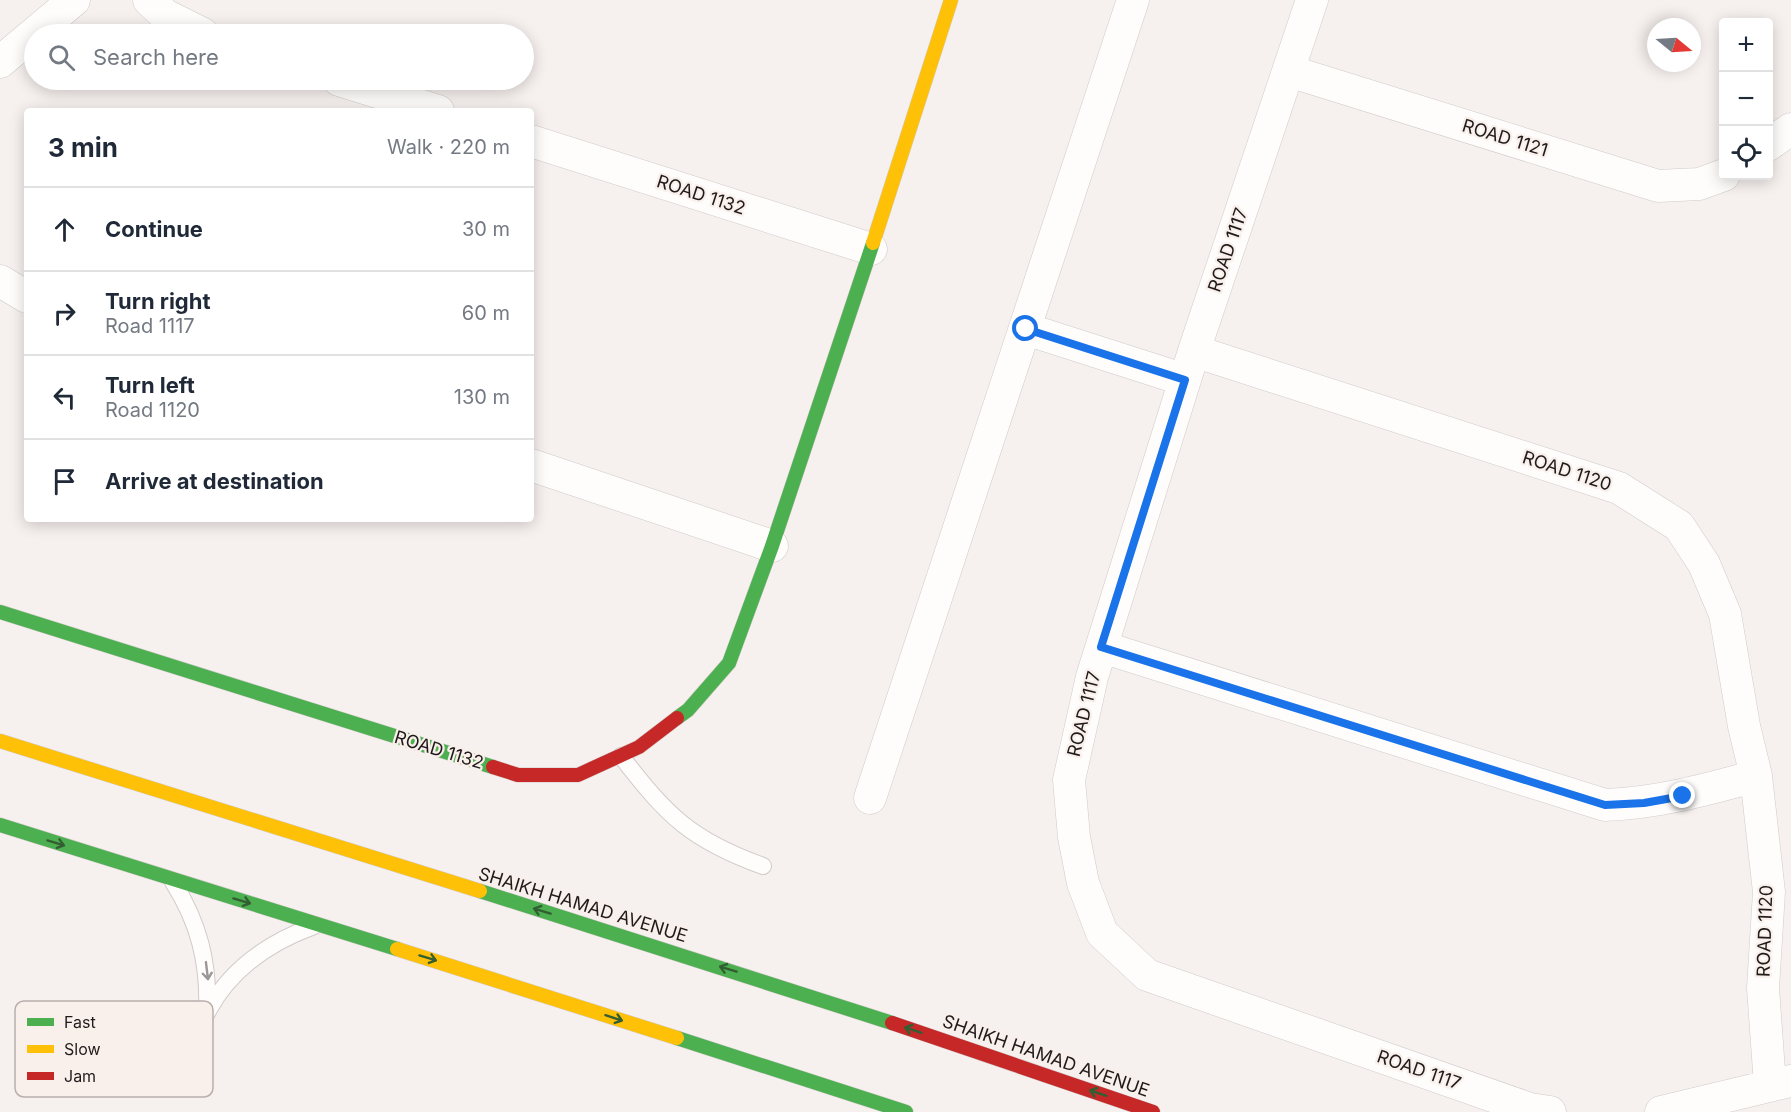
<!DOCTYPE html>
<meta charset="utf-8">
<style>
body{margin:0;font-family:Inter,sans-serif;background:#f6f6f7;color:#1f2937}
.controls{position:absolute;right:18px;top:18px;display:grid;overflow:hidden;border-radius:6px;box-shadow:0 3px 15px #0003}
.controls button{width:54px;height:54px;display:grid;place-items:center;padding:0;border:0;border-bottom:2px solid #e0e1e3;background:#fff;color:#1f2937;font:30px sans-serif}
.compass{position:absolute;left:1647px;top:18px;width:54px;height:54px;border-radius:50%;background:#fff;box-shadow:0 3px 15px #0003;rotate:108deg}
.stop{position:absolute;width:18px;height:18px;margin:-14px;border:4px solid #1a73e8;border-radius:50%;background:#fff}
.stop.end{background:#1a73e8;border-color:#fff;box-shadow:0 2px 6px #0008}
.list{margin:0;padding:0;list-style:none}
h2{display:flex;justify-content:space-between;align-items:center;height:78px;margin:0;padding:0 24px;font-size:26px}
h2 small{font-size:20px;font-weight:400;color:#747a83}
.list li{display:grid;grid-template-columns:39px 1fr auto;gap:18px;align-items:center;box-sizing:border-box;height:84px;padding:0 24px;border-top:2px solid #e0e1e3}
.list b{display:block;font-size:22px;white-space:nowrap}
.list p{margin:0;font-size:20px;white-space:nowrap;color:#747a83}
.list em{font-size:20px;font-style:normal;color:#747a83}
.icon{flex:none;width:33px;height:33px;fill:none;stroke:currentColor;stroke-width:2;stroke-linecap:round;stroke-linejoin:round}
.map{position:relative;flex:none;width:1791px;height:1112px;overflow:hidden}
.search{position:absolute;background:#fff;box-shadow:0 3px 15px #0003;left:24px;top:24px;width:510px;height:66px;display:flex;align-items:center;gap:15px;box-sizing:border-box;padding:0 21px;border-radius:33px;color:#747a83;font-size:22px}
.panel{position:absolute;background:#fff;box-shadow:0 3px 15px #0003;left:24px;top:108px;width:510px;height:414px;border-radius:6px}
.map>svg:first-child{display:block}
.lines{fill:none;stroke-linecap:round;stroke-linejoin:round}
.lane-casing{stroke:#d0cbc9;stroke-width:18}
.street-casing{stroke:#d0cbc9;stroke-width:33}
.fast-casing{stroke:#d0cbc9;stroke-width:15}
.slow-casing{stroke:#d0cbc9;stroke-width:15}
.jam-casing{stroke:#d0cbc9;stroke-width:15}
.lane{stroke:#fefdfc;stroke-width:16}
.street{stroke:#fefdfc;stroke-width:32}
.fast{stroke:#4caf50;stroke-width:14}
.slow{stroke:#ffc107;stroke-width:14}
.jam{stroke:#c62828;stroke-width:14}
.oneway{stroke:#335e32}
.oneway2{stroke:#9a9796}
.route{stroke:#1a73e8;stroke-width:8}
.labels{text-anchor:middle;stroke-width:4.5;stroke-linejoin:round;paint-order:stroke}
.street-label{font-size:18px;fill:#1f1b1a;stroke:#f9efeb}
.key{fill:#f9efeb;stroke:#b8afac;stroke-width:1.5}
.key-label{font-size:16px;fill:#1f1b1a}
</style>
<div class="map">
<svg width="1791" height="1112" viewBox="0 0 1791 1112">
<rect width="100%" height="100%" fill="#f6f0ee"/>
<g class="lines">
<defs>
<path id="lane" d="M621,756C667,816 691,840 763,866
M173,882C199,923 209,963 207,1011
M196,1046C200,1035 202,1021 208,1011C231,968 270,942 314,926"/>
<path id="street" d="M149,0L165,15L203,34
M1312,0L1194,351L1092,677L1069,780L1074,837L1083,883L1102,933L1147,975L1530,1109L1550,1112
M0,62L74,0
M1289,71L1658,186L1699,184L1724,175
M339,80L438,111
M531,141L871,249
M1768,145L1791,129
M0,281L27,297
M1026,329L1185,380
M1194,351L1619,488L1679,526L1704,564L1725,614L1744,726L1756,776L1769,892L1763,988L1770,1085
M531,465L772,546
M1102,647L1605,805C1658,803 1705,790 1756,776
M870,798L1133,0
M1661,1112L1790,1081"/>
<path id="fast" d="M0,612L493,767
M677,718L688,710L729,663L772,546L873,243
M0,825L397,949
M480,891L892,1023
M677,1038L906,1112"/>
<path id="slow" d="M873,243L951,0
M0,741L480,891
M397,949L677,1038"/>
<path id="jam" d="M493,767L518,775H578L639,747L677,718
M892,1023L1153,1112"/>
</defs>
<use href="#lane" class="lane-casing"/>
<use href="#street" class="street-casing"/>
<use href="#fast" class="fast-casing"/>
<use href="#slow" class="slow-casing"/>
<use href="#jam" class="jam-casing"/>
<use href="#lane" class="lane"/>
<use href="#street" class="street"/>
<use href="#fast" class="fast"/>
<use href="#slow" class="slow"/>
<use href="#jam" class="jam"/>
</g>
<defs><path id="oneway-shaft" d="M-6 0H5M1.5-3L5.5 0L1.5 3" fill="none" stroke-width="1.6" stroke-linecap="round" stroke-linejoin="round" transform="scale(1.5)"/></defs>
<g class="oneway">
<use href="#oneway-shaft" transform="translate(56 843) rotate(17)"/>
<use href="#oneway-shaft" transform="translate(242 901) rotate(17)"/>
<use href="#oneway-shaft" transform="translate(542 911) rotate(-163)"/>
<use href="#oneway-shaft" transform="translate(428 958) rotate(17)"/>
<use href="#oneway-shaft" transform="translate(728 969) rotate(-163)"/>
<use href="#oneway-shaft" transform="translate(614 1018) rotate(18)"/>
<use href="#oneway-shaft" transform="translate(913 1030) rotate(-161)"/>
<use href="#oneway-shaft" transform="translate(1098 1093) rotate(-161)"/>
</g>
<use class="oneway2" href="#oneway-shaft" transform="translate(207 971) rotate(83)"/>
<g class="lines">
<path class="route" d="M1026,329L1185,380L1101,647L1605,805L1644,803L1683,796"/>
</g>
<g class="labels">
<g class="street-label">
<text transform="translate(1505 138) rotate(17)" y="6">ROAD 1121</text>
<text transform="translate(701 195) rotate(18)" y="6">ROAD 1132</text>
<text transform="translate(1228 250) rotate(-71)" y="6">ROAD 1117</text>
<text transform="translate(1567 471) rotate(18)" y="6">ROAD 1120</text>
<text transform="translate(1084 714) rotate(-76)" y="6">ROAD 1117</text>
<text transform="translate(439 750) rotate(17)" y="6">ROAD 1132</text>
<text transform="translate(583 905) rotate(17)" y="6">SHAIKH HAMAD AVENUE</text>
<text transform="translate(1765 931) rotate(-88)" y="6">ROAD 1120</text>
<text transform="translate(1046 1056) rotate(19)" y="6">SHAIKH HAMAD AVENUE</text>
<text transform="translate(1419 1070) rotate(19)" y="6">ROAD 1117</text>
</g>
</g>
<rect x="15" y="1001" width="198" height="96" rx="9" class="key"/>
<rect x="27" y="1018" width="27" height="8" fill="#4caf50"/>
<rect x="27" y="1045" width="27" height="8" fill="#ffc107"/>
<rect x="27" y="1072" width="27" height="8" fill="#c62828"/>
<g class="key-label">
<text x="64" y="1028">Fast</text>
<text x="64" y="1055">Slow</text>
<text x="64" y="1082">Jam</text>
</g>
</svg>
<div class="controls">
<button>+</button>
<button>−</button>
<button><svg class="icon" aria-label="locate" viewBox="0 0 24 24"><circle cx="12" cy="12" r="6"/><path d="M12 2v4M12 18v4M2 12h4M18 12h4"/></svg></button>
</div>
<svg class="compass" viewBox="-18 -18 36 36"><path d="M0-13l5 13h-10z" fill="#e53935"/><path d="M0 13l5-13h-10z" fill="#747a83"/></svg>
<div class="stop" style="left:1026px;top:329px"></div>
<div class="stop end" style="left:1683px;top:796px"></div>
<div class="search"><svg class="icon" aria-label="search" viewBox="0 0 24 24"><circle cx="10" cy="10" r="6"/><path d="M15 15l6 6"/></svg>Search here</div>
<section class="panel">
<h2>3 min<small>Walk · 220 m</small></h2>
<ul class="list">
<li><svg class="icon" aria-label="ahead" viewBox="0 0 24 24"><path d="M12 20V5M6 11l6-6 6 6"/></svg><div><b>Continue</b></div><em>30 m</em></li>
<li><svg class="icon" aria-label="right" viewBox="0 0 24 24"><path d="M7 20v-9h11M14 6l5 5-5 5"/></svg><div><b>Turn right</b><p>Road 1117</p></div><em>60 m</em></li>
<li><svg class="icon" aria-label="left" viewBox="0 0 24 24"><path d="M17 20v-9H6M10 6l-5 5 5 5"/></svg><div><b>Turn left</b><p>Road 1120</p></div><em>130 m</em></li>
<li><svg class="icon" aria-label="arrive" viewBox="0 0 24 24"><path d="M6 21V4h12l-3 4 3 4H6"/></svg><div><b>Arrive at destination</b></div></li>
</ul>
</section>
</div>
